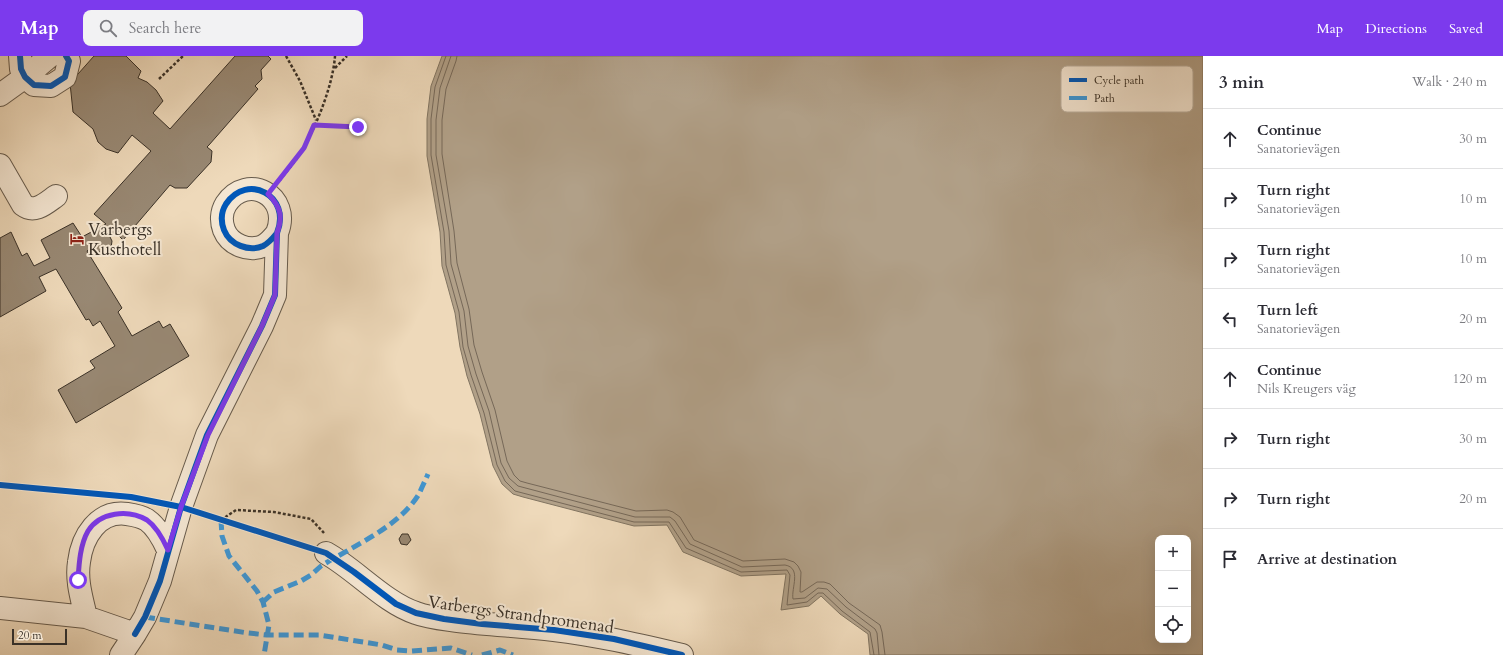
<!DOCTYPE html>
<meta charset="utf-8">
<style>
body{margin:0;font-family:Cardo,serif;background:#f2f2f3;color:#2b2b33}
.controls{position:absolute;right:12px;bottom:12px;display:grid;overflow:hidden;border-radius:8px;box-shadow:0 4px 16px #0002}
.controls button{width:36px;height:36px;display:grid;place-items:center;padding:0;border:0;border-bottom:1px solid #e1e1e2;background:#fff;color:#2b2b33;font:20px sans-serif}
.scale{position:absolute;left:12px;bottom:10px;width:55px;box-sizing:border-box;padding-left:4px;border:2px solid #3a3127;border-top:0;font-size:11px;line-height:14px;white-space:nowrap;color:#3a3127;-webkit-text-stroke:3px #f4e6d2;paint-order:stroke}
.stop{position:absolute;width:12px;height:12px;margin:-9px;border:3px solid #7c3aed;border-radius:50%;background:#fff}
.stop.end{background:#7c3aed;border-color:#fff;box-shadow:0 1px 4px #0008}
.list{margin:0;padding:0;list-style:none}
h2{display:flex;justify-content:space-between;align-items:center;height:52px;margin:0;padding:0 16px;font-size:17px}
h2 small{font-size:13px;font-weight:400;color:#7c7c81}
.list li{display:grid;grid-template-columns:26px 1fr auto;gap:12px;align-items:center;box-sizing:border-box;height:60px;padding:0 16px;border-top:1px solid #e1e1e2}
.list b{display:block;font-size:15px;white-space:nowrap}
.list p{margin:0;font-size:13px;white-space:nowrap;color:#7c7c81}
.list em{font-size:13px;font-style:normal;color:#7c7c81}
.icon{flex:none;width:22px;height:22px;fill:none;stroke:currentColor;stroke-width:2;stroke-linecap:round;stroke-linejoin:round}
.map{position:relative;flex:none;width:1203px;height:599px;overflow:hidden}
header{display:flex;align-items:center;gap:24px;box-sizing:border-box;height:56px;padding:0 20px;background:#7c3aed;color:#fff}
header strong{font-size:19px}
nav{display:flex;gap:22px;margin-inline-start:auto;font-size:14px}
.search{width:280px;height:36px;background:#f2f2f3;display:flex;align-items:center;gap:10px;box-sizing:border-box;padding:0 14px;border-radius:8px;color:#7c7c81;font-size:15px}
main{display:flex}
aside{flex:1;background:#fff}
.map>svg:first-child{display:block}
.water{fill:#b1a088;stroke:#817461;fill-rule:evenodd}
.lines{fill:none;stroke-linecap:round;stroke-linejoin:round}
.shore{stroke:#766858;stroke-width:1}
.building{fill:#988873;stroke:#3a3127}
.minor-casing{stroke:#675b4c;stroke-width:24}
.path{stroke:#3a3127;stroke-width:2.5;stroke-dasharray:3 2;stroke-linecap:butt}
.minor{stroke:#f4e6d2;stroke-width:22}
.quiet{stroke:#3e97d6;stroke-width:5;stroke-dasharray:10 5;stroke-linecap:butt}
.cycleway-casing{stroke:#f4e6d2;stroke-width:8}
.cycleway{stroke:#0057b8;stroke-width:6}
.route{stroke:#7c3aed;stroke-width:5}
.labels{text-anchor:middle;stroke-width:4;stroke-linejoin:round;paint-order:stroke}
.poi-label{font-size:17px;fill:#3a3127;stroke:#f4e6d2;text-anchor:start}
.street-label{font-size:17px;fill:#3a3127;stroke:#f4e6d2}
.key{fill:#f4e6d2;stroke:#bcb09f;stroke-width:1}
.key-label{font-size:11px;fill:#3a3127}
</style>
<header>
<strong>Map</strong>
<div class="search"><svg class="icon" aria-label="search" viewBox="0 0 24 24"><circle cx="10" cy="10" r="6"/><path d="M15 15l6 6"/></svg>Search here</div>
<nav><a>Map</a><a>Directions</a><a>Saved</a></nav>
</header>
<main>
<div class="map">
<svg width="1203" height="599" viewBox="0 0 1203 599">
<rect width="100%" height="100%" fill="#eed9ba"/>
<filter id="stains"><feTurbulence type="fractalNoise" baseFrequency=".005" numOctaves="4"/><feColorMatrix values="0 0 0 0 .2 0 0 0 0 .09 0 0 0 0 .02 0 0 0 .5 -.17"/></filter>
<radialGradient id="worn" r=".72"><stop offset=".6" stop-color="#630" stop-opacity="0"/><stop offset="1" stop-color="#630" stop-opacity=".3"/></radialGradient>
<path class="water" d="M442,0H1203V599H870L868,578L840,558L821,540L809,550L781,554L786,518L741,520L683,496L667,469L634,470L523,441L513,438L502,428L493,410L480,358L467,320L460,291L455,257L442,210L440,176L427,100V63L431,30ZM1158,482H1188V584H1158Z"/>
<g class="lines">
<path class="shore" d="M446,0L435,31L431,63V99L444,176L446,209L459,256L463,291L471,319L484,357L497,409L505,425L515,435L634,466H669L686,492L741,516L787,514L790,519L787,549L807,546L818,537H823L842,555L870,576L874,599
M451,0L440,32L436,64V99L449,175L451,208L464,255L468,290L476,318L489,355L501,407L509,422L518,430L635,461H670L675,465L690,488L742,511L785,509C802,512 791,532 793,543L805,542L818,532L827,533L846,551L875,573L877,577L879,599
M457,0L456,5L446,33L442,64V98L454,175L457,207L469,253L474,289L482,316L495,354L507,405L514,419L520,425L527,427L636,455L667,454L673,456L680,461L694,484L743,505L785,503L794,506L798,510L801,516L800,536H802L817,526H824L830,528L849,547L880,569L882,576L885,599"/>
</g>
<path class="building" d="M94,0H126L141,15L138,22L147,26L156,34L163,45L153,57L170,73L235,0H268L271,3L261,14L262,23L255,30L258,33L209,89L207,91L212,95L211,106L187,132H175L170,129L123,184L115,176L110,181L112,185L111,192L108,196H95L93,190L87,195L122,252L118,256L132,280L159,265L163,272L170,268L189,300L76,367L58,334L95,312L90,305L115,290L100,265L93,270L89,263L86,264L56,213L39,221L46,235L0,261V182L11,176L22,200L27,197L34,210L50,202L41,184L73,167L82,181L106,168L94,158L151,95L132,79L118,97L106,93L98,86L93,73L73,56L70,27Z
M402,478H408L411,484L407,489L401,488L399,483Z"/>
<g class="lines">
<defs>
<path id="minor" d="M20,0L21,13L25,21L34,29L51,30L65,21L69,5L66,0
M0,39L25,21L50,0
M0,109L23,149C35,158 46,147 56,140
M326,497C355,513 385,547 416,557C429,562 444,563 458,565C490,569 522,570 554,574C597,579 639,589 682,599
M0,552L86,561L135,578L121,599
M86,561C82,543 76,525 79,506C82,481 98,454 127,458C134,459 141,460 147,464C157,471 163,483 168,494
M135,578L145,561L160,525L181,451L207,379L262,270L275,239L277,177C292,140 247,116 226,148C221,156 221,166 224,174C230,189 249,196 263,190C269,187 273,182 277,177"/>
</defs>
<use href="#minor" class="minor-casing"/>
<path class="path" d="M286,0L300,25L316,64
M335,12L347,0
M159,23L183,0
M314,69L358,71
M280,124C288,113 298,103 304,91C318,66 333,28 335,0
M221,464L236,454L274,456L311,463L324,477"/>
<use href="#minor" class="minor"/>
<path class="quiet" d="M221,464L222,480L229,500L257,535L263,546L269,569L264,599
M263,546L274,536L301,525L311,519L321,510C353,490 399,471 419,438C422,431 425,425 428,418
M145,561L248,577L267,579H319L382,589L397,594L411,595L451,592L472,599
M482,599L500,594L513,599"/>
<defs>
<path id="cycleway" d="M20,0L21,13L25,21L34,29L51,30L65,21L69,5L66,0
M0,429L131,441L181,451L326,497L354,516L396,548L416,557L444,563L482,568L554,574L614,583L682,599
M135,578L145,561L160,525L181,451L207,379L262,270L275,239L277,177C292,140 247,116 226,148C221,156 221,166 224,174C230,189 249,196 263,190C269,187 273,182 277,177"/>
</defs>
<use href="#cycleway" class="cycleway-casing"/>
<use href="#cycleway" class="cycleway"/>
</g>
<g class="lines">
<path class="route" d="M78,524C79,508 80,489 88,475C100,456 128,453 147,464C157,471 163,483 168,494L181,451L208,379L262,270L275,239L277,177C283,161 281,151 268,138L304,92L314,69L358,71"/>
</g>
<defs>
<symbol id="hotel-bare" viewBox="-9 -9 18 18"><path d="M-6-4.5h1.5V1H6V5H4.5V3h-9V5H-6ZM-4 0a1.8 1.8 0 1 1 3.6 0ZM.5 0V-2.5h3Q6-2.5 6 0Z" fill="#8f2418" stroke="#f4e6d2" stroke-width="2.5" paint-order="stroke"/></symbol>
</defs>
<g fill-rule="evenodd">
<use href="#hotel-bare" x="67" y="173" width="20" height="20"/>
</g>
<g class="labels">
<g class="poi-label">
<text x="88" y="179">Varbergs<tspan x="88" dy="20">Kusthotell</tspan></text>
</g>
<g class="street-label">
<text transform="translate(521 558) rotate(8)" y="6">Varbergs Strandpromenad</text>
</g>
</g>
<rect x="1061" y="10" width="132" height="46" rx="6" class="key"/>
<rect x="1069" y="22" width="18" height="4" fill="#0057b8"/>
<rect x="1069" y="40" width="18" height="4" fill="#3e97d6"/>
<g class="key-label">
<text x="1094" y="28">Cycle path</text>
<text x="1094" y="46">Path</text>
</g>
<rect width="100%" height="100%" filter="url(#stains)"/>
<rect width="100%" height="100%" fill="url(#worn)"/>
</svg>
<div class="controls">
<button>+</button>
<button>−</button>
<button><svg class="icon" aria-label="locate" viewBox="0 0 24 24"><circle cx="12" cy="12" r="6"/><path d="M12 2v4M12 18v4M2 12h4M18 12h4"/></svg></button>
</div>
<div class="scale">20 m</div>
<div class="stop" style="left:78px;top:524px"></div>
<div class="stop end" style="left:358px;top:71px"></div>
</div>
<aside>
<h2>3 min<small>Walk · 240 m</small></h2>
<ul class="list">
<li><svg class="icon" aria-label="ahead" viewBox="0 0 24 24"><path d="M12 20V5M6 11l6-6 6 6"/></svg><div><b>Continue</b><p>Sanatorievägen</p></div><em>30 m</em></li>
<li><svg class="icon" aria-label="right" viewBox="0 0 24 24"><path d="M7 20v-9h11M14 6l5 5-5 5"/></svg><div><b>Turn right</b><p>Sanatorievägen</p></div><em>10 m</em></li>
<li><svg class="icon" aria-label="right" viewBox="0 0 24 24"><path d="M7 20v-9h11M14 6l5 5-5 5"/></svg><div><b>Turn right</b><p>Sanatorievägen</p></div><em>10 m</em></li>
<li><svg class="icon" aria-label="left" viewBox="0 0 24 24"><path d="M17 20v-9H6M10 6l-5 5 5 5"/></svg><div><b>Turn left</b><p>Sanatorievägen</p></div><em>20 m</em></li>
<li><svg class="icon" aria-label="ahead" viewBox="0 0 24 24"><path d="M12 20V5M6 11l6-6 6 6"/></svg><div><b>Continue</b><p>Nils Kreugers väg</p></div><em>120 m</em></li>
<li><svg class="icon" aria-label="right" viewBox="0 0 24 24"><path d="M7 20v-9h11M14 6l5 5-5 5"/></svg><div><b>Turn right</b></div><em>30 m</em></li>
<li><svg class="icon" aria-label="right" viewBox="0 0 24 24"><path d="M7 20v-9h11M14 6l5 5-5 5"/></svg><div><b>Turn right</b></div><em>20 m</em></li>
<li><svg class="icon" aria-label="arrive" viewBox="0 0 24 24"><path d="M6 21V4h12l-3 4 3 4H6"/></svg><div><b>Arrive at destination</b></div></li>
</ul>
</aside>
</main>
